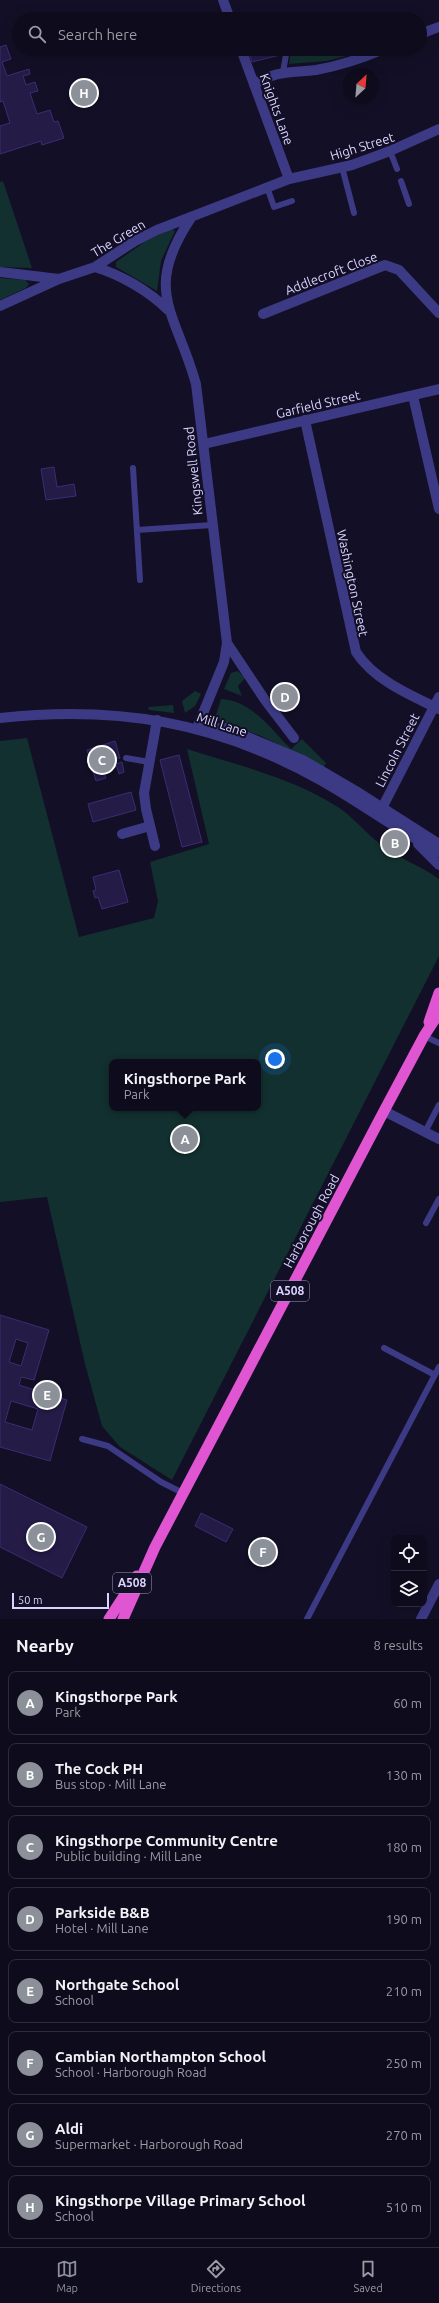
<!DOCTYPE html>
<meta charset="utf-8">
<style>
body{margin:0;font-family:Ubuntu,sans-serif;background:#1c1929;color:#f1f3f6}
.controls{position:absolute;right:12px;bottom:12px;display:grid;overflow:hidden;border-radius:8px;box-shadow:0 4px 16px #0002}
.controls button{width:36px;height:36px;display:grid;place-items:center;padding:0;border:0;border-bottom:1px solid #2e2b3b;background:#0e0b1c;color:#f1f3f6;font:20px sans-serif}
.compass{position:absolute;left:343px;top:68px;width:36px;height:36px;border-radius:50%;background:#0e0b1c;box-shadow:0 4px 16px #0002;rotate:26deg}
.scale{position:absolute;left:12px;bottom:10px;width:97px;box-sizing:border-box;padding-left:4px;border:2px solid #d9d4ff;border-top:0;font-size:11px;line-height:14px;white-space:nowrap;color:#d9d4ff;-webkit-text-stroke:3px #130f26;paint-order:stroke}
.you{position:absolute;left:275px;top:1059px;width:14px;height:14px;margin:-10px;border:3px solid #fff;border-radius:50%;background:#1a73e8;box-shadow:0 0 0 6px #1a73e833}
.badge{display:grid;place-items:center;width:26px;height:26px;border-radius:50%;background:#8c9099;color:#fff;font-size:13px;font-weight:700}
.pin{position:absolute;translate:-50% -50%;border:2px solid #fff;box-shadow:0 1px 4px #0006}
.popup{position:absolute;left:109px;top:1059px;width:152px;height:52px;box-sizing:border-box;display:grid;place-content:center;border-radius:8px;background:#0e0b1c;filter:drop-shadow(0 1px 3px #0005);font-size:13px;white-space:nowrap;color:#9b9ba3}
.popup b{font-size:15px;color:#f1f3f6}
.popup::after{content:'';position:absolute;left:50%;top:100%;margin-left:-8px;border:8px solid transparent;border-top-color:#0e0b1c}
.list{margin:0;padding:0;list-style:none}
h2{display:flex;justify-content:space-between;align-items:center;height:52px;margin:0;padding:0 16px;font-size:17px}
h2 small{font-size:13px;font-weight:400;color:#9b9ba3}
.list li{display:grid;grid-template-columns:26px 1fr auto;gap:12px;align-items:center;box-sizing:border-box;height:64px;margin:0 8px 8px;padding:0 8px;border:1px solid #2e2b3b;border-radius:8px}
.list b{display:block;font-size:15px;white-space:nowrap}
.list p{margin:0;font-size:13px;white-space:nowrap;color:#9b9ba3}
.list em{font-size:13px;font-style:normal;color:#9b9ba3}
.icon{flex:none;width:22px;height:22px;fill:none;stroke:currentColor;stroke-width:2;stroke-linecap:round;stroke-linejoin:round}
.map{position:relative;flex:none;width:439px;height:1619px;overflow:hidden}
.search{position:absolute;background:#0e0b1c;box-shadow:0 4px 16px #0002;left:12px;right:12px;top:12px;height:44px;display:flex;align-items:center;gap:10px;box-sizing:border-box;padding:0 14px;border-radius:22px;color:#9b9ba3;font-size:15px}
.sheet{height:628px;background:#0e0b1c}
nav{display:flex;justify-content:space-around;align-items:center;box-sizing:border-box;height:56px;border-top:1px solid #2e2b3b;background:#0e0b1c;font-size:11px;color:#9b9ba3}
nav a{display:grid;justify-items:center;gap:2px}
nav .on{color:#8c9099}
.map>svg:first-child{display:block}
.green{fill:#12302f;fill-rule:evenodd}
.building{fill:#241b47;stroke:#3b2d73;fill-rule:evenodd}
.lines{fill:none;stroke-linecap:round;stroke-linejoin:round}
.service{stroke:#3d3a85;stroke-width:6}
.minor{stroke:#3d3a85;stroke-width:10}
.tertiary{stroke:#3d3a85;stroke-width:10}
.trunk{stroke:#e055d1;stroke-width:11}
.labels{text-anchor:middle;stroke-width:4;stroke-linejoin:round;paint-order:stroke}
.shield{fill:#130f26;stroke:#9e99be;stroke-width:1}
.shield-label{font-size:12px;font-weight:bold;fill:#d9d4ff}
.street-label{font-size:13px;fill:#d9d4ff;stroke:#130f26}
</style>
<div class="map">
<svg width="439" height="1619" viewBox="0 0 439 1619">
<rect width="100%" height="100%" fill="#130f26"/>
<path class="green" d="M291,49H348L350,55L327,61L289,64Z
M3,181L32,268L0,267V182Z
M172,229L175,231L161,261L157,291L116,267V262L146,241Z
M0,278L25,280L29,284L26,288L0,300Z
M238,671L245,678L238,686L242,696L224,689L231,673Z
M195,691L201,694L195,706L185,713L182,701Z
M221,699C251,700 271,729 291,749L302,739L326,763L324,767L261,736L218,720L216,715Z
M173,705L174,713L149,710L148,707Z
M27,738L79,937L154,918L158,901L150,862L209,844L187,749C237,765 293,778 338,807C353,817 365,832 379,843C397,858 420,865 439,879V956L172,1480L120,1447L102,1426L85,1364L47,1197L0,1202V741ZM112,1062H258V1108H112Z"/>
<path class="building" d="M6,45L11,59L2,62L7,76L29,69L30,74L23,76L26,85L35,82L38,91L30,93L37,114L50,110L54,122L58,121L64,138L42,145L41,141L0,154V126L10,123L3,101L0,102V47Z
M248,49H279L280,55L252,62Z
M54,467L57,487L74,484L76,496L46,500L41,469Z
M115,741L120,758L107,761L109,766L103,768L106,778L96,781L87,750Z
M179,755L202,842L182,847L160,760Z
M122,762L124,772L119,774L116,764Z
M131,792L136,810L93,822L88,804Z
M119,870L128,902L102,909L98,897L95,898L93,891L96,890L93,877Z
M0,1315L49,1330L34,1380L21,1377L19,1385L67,1400L50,1461L0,1447ZM16,1339L28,1343L21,1366L9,1362ZM11,1401L38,1409L32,1430L5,1422Z
M0,1484L87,1527L62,1578L0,1547Z
M201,1513L233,1529L226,1542L195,1526Z"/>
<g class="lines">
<path class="service" d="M283,72L287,49
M390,151L397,169
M342,167L354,213
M401,181L409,204
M267,187L274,207L292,201
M133,468L140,580
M137,530L212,525
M126,758L149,762
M424,1036L439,1043
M425,1132L439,1105
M426,1223L439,1199
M384,1348L435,1375
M82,1439L108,1446L161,1482L183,1493
M307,1619L439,1367"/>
<path class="minor" d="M223,0L230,19
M420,34L439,27
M241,49L289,179
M254,85C275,70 291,73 316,70C338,66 363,58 384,49
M191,218C142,291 176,312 196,384L227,643L224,662L197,728
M95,267C121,275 149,291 168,310
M0,272L59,279L95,267L135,241L157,230L289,179L352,165L390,151L439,129
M0,306L59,279
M263,314L385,265L399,270L439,313
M413,396L439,509
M305,420L356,652C374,680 410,695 439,709
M204,444L439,389
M227,643L265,700L294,738
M379,814L439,697
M122,834L150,826
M155,846L146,809L144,793L157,720
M384,1111L439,1139
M421,1619L439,1584"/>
<path class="tertiary" d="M0,718C117,705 217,722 320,780C361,803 398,831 439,852
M207,728H226L303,760L356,791L439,844
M418,844L439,865"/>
<path class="trunk" d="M429,1022L439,993
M109,1619L137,1576
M123,1619L155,1547L384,1111L424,1036L439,1013"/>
</g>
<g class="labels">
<g class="shield">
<rect x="271" y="1281" width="38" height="20" rx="3"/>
<rect x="113" y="1573" width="38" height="20" rx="3"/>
</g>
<g class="shield-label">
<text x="290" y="1295">A508</text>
<text x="132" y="1587">A508</text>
</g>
<g class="street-label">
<text transform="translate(277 109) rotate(70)" y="5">Knights Lane</text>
<text transform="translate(362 146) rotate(-17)" y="5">High Street</text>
<text transform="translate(118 238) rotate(-31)" y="5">The Green</text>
<text transform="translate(331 273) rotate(-21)" y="5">Addlecroft Close</text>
<text transform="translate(318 404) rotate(-13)" y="5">Garfield Street</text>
<text transform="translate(193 471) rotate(-96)" y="5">Kingswell Road</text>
<text transform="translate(353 583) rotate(78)" y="5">Washington Street</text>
<text transform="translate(222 724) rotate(18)" y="5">Mill Lane</text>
<text transform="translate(397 750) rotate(-63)" y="5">Lincoln Street</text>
<text transform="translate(311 1221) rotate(-62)" y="5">Harborough Road</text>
</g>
</g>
</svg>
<div class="controls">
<button><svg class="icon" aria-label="locate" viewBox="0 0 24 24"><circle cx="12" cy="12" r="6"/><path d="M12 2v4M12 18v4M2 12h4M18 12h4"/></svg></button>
<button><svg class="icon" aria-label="layers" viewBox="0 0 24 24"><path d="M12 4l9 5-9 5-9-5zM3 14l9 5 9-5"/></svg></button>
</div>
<svg class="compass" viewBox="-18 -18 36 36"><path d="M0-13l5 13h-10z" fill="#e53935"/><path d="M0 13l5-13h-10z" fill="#9b9ba3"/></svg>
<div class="scale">50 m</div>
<div class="you"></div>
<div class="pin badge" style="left:185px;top:1139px">A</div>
<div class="popup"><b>Kingsthorpe Park</b>Park</div>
<div class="pin badge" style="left:395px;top:843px">B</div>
<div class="pin badge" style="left:102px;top:760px">C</div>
<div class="pin badge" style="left:285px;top:697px">D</div>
<div class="pin badge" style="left:47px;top:1395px">E</div>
<div class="pin badge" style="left:263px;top:1552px">F</div>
<div class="pin badge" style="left:41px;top:1537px">G</div>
<div class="pin badge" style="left:84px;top:93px">H</div>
<div class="search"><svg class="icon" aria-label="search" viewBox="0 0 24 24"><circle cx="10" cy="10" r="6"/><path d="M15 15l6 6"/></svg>Search here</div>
</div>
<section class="sheet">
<h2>Nearby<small>8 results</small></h2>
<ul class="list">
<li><span class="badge">A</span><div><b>Kingsthorpe Park</b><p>Park</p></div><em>60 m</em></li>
<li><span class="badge">B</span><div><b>The Cock PH</b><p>Bus stop · Mill Lane</p></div><em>130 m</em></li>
<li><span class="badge">C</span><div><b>Kingsthorpe Community Centre</b><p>Public building · Mill Lane</p></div><em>180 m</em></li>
<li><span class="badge">D</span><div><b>Parkside B&amp;B</b><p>Hotel · Mill Lane</p></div><em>190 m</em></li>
<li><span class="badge">E</span><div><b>Northgate School</b><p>School</p></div><em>210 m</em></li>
<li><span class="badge">F</span><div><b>Cambian Northampton School</b><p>School · Harborough Road</p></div><em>250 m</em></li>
<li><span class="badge">G</span><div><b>Aldi</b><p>Supermarket · Harborough Road</p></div><em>270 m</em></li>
<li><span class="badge">H</span><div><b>Kingsthorpe Village Primary School</b><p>School</p></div><em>510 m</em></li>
</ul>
</section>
<nav>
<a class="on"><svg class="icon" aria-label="map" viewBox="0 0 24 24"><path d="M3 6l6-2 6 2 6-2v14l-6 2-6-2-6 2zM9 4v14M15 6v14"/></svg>Map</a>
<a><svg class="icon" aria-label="directions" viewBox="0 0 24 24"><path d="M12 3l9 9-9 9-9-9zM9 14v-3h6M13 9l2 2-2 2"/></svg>Directions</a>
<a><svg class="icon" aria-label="saved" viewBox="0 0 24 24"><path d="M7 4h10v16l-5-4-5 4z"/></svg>Saved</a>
</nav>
